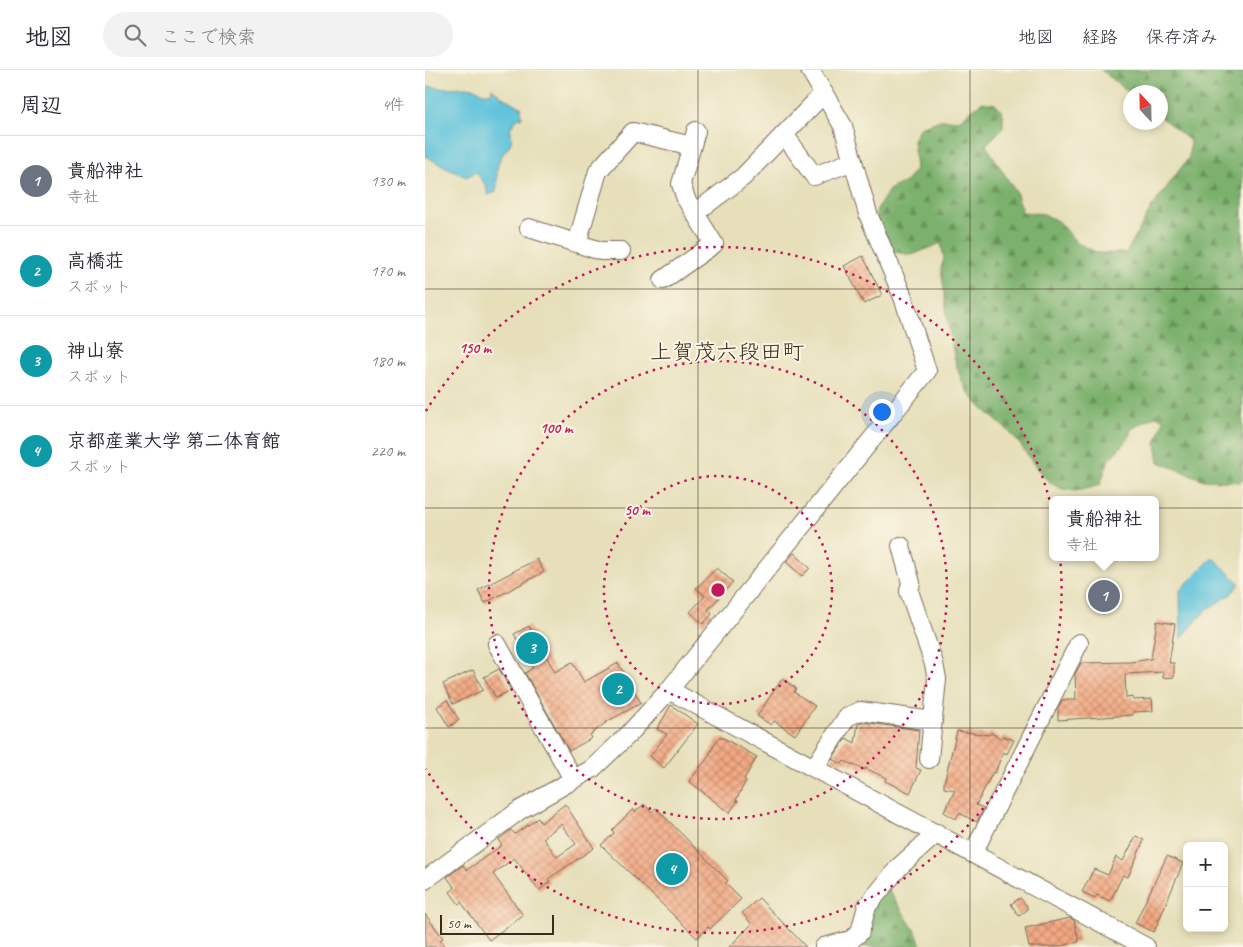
<!DOCTYPE html>
<html lang="ja">
<meta charset="utf-8">
<style>
body{margin:0;font-family:Caveat,"Klee One",sans-serif;background:#f2f2f3;color:#2b2b33}
.controls{position:absolute;right:15px;bottom:15px;display:grid;overflow:hidden;border-radius:8px;box-shadow:0 2px 8px #0003}
.controls button{width:45px;height:45px;display:grid;place-items:center;padding:0;border:0;border-bottom:1px solid #e1e1e2;background:#fff;color:#2b2b33;font:25px sans-serif}
.compass{position:absolute;left:698px;top:15px;width:45px;height:45px;border-radius:50%;background:#fff;box-shadow:0 2px 8px #0003;rotate:338deg}
.scale{position:absolute;left:15px;bottom:12px;width:114px;box-sizing:border-box;padding-left:5px;border:2px solid #3b2a1e;border-top:0;font-size:14px;line-height:18px;white-space:nowrap;color:#3b2a1e;-webkit-text-stroke:4px #fcf5e5;paint-order:stroke}
.you{position:absolute;left:456px;top:341px;width:18px;height:18px;margin:-12px;border:4px solid #fff;border-radius:50%;background:#1a73e8;box-shadow:0 0 0 8px #1a73e833}
.badge{display:grid;place-items:center;width:32px;height:32px;border-radius:50%;background:#1a73e8;color:#fff;font-size:16px;font-weight:700}
.pin{position:absolute;translate:-50% -50%;border:2px solid #fff;box-shadow:0 1px 5px #0006}
.popup{position:absolute;left:624px;top:426px;width:110px;height:65px;box-sizing:border-box;display:grid;place-content:center;border-radius:8px;background:#fff;filter:drop-shadow(0 1px 4px #0005);font-size:16px;white-space:nowrap;color:#7c7c81}
.popup b{font-size:19px;color:#2b2b33}
.popup::after{content:'';position:absolute;left:50%;top:100%;margin-left:-10px;border:10px solid transparent;border-top-color:#fff}
.list{margin:0;padding:0;list-style:none}
h2{display:flex;justify-content:space-between;align-items:center;height:65px;margin:0;padding:0 20px;font-size:21px}
h2 small{font-size:16px;font-weight:400;color:#7c7c81}
.list li{display:grid;grid-template-columns:32px 1fr auto;gap:15px;align-items:center;box-sizing:border-box;height:90px;padding:0 20px;border-top:1px solid #e1e1e2}
.list b{display:block;font-size:19px;white-space:nowrap}
.list p{margin:0;font-size:16px;white-space:nowrap;color:#7c7c81}
.list em{font-size:16px;font-style:normal;color:#7c7c81}
.icon{flex:none;width:28px;height:28px;fill:none;stroke:currentColor;stroke-width:2;stroke-linecap:round;stroke-linejoin:round}
.map{position:relative;flex:none;width:818px;height:877px;overflow:hidden}
header{display:flex;align-items:center;gap:30px;box-sizing:border-box;height:70px;padding:0 25px;background:#fff;border-bottom:1px solid #e1e1e2}
header strong{font-size:24px}
nav{display:flex;gap:28px;margin-inline-start:auto;font-size:18px}
.search{width:350px;height:45px;background:#f2f2f3;display:flex;align-items:center;gap:12px;box-sizing:border-box;padding:0 18px;border-radius:28px;color:#7c7c81;font-size:19px}
main{display:flex}
aside{flex:1;background:#fff}
.map>svg:first-child{display:block}
.forest{fill:url(#forest-firs);stroke:#5c6e46}
.water{fill:#5dc2db;stroke:#4c767c}
.building{fill:url(#building-cross-hatch);fill-rule:evenodd}
.lines{fill:none;stroke-linecap:round;stroke-linejoin:round}
.minor-casing{stroke:#776955;stroke-width:20}
.minor{stroke:#fff;stroke-width:18}
.grid{fill:none;stroke:#3b2a1e;stroke-width:1;stroke-opacity:0.55}
.ring{fill:none;stroke:#c2185b;stroke-width:2.5;stroke-dasharray:2.5 5}
.labels{text-anchor:middle;stroke-width:4;stroke-linejoin:round;paint-order:stroke}
.neighbourhood-label{font-size:22px;fill:#3b2a1e;stroke:#fcf5e5}
.centre{fill:#c2185b;stroke:#fcf5e5;stroke-width:2.5}
.ring-label{font-size:15px;text-anchor:middle;font-weight:bold;fill:#c2185b;stroke:#fcf5e5;stroke-width:4;stroke-linejoin:round;paint-order:stroke}
</style>
<header>
<strong>地図</strong>
<div class="search"><svg class="icon" aria-label="search" viewBox="0 0 24 24"><circle cx="10" cy="10" r="6"/><path d="M15 15l6 6"/></svg>ここで検索</div>
<nav><a>地図</a><a>経路</a><a>保存済み</a></nav>
</header>
<main>
<aside>
<h2>周辺<small>4件</small></h2>
<ul class="list">
<li><span class="badge" style="background:#6b7280">1</span><div><b>貴船神社</b><p>寺社</p></div><em>130 m</em></li>
<li><span class="badge" style="background:#0f9aa8">2</span><div><b>高橋荘</b><p>スポット</p></div><em>170 m</em></li>
<li><span class="badge" style="background:#0f9aa8">3</span><div><b>神山寮</b><p>スポット</p></div><em>180 m</em></li>
<li><span class="badge" style="background:#0f9aa8">4</span><div><b>京都産業大学 第二体育館</b><p>スポット</p></div><em>220 m</em></li>
</ul>
</aside>
<div class="map">
<svg width="818" height="877" viewBox="0 0 818 877">
<defs>
<pattern id="forest-firs" width="22" height="20" patternUnits="userSpaceOnUse" patternTransform="scale(1.25)"><rect width="22" height="20" fill="#7cb16d"/><path d="M5 1l3.5 6h-7zM16 11l3.5 6h-7z" fill="#679059"/></pattern>
<pattern id="building-cross-hatch" width="8" height="8" patternUnits="userSpaceOnUse" patternTransform="scale(1.25)"><rect width="8" height="8" fill="#f3a983"/><path d="M0 0l8 8M0 8l8-8" fill="none" stroke="#c68a6b"/></pattern>
</defs>
<rect width="100%" height="100%" fill="#fcf5e5"/>
<filter id="ink" filterUnits="userSpaceOnUse"><feTurbulence type="fractalNoise" baseFrequency=".02" numOctaves="2"/><feDisplacementMap in="SourceGraphic" scale="10" xChannelSelector="R" yChannelSelector="G"/><feConvolveMatrix kernelMatrix="1 2 1 2 8 2 1 2 1" color-interpolation-filters="sRGB"/></filter>
<filter id="wash" filterUnits="userSpaceOnUse"><feTurbulence type="fractalNoise" baseFrequency=".0096" numOctaves="4" result="noise"/><feDisplacementMap in="SourceGraphic" scale="20" xChannelSelector="R" yChannelSelector="G"/><feGaussianBlur stdDeviation="1.12" result="paint"/><feColorMatrix in="noise" values="0 0 0 0 0 0 0 0 0 0 0 0 0 0 0 0 0 1.4 0 .05"/><feComposite in="paint" operator="in"/></filter>
<g filter="url(#wash)">
<rect width="100%" height="100%" fill="#e6dfba"/>
<path class="forest" d="M676,0H818V410L816,412L779,410L734,392L731,373L739,349L730,346L706,359L703,370L684,389L675,415C667,417 657,421 649,421C618,420 607,387 589,367C575,352 555,339 543,322C524,293 522,234 516,199L519,188L516,173L487,185L469,182L456,165L450,150L452,139L464,120L482,111L491,99L488,70L495,57L516,50H534L557,32L570,34L578,43V58L561,75L592,124L597,142L619,144L634,152L652,173L673,183H701L727,137L764,87L765,71L736,47V22L705,23Z
M461,816L493,866L496,877H408L415,875Z"/>
<path class="water" d="M4,16C10,17 16,19 21,18C34,18 47,14 58,23H66L67,18L77,27L96,37L97,47L91,50L85,58C91,79 78,77 73,94C71,102 73,113 71,122L63,125L61,116L51,102L41,107L0,86V22Z
M788,487L815,514L805,525L781,540L756,569L755,520Z"/>
<g id="blocks">
<path class="building" d="M438,186L457,225L439,234L419,196Z
M369,483L385,498L377,506L361,492Z
M112,489L119,502L60,533L53,520Z
M292,498L308,512L283,540L287,544L278,554L265,542L280,526L271,518Z
M732,551L750,554L744,593H749V607L738,608V602L700,604L701,628L708,627V630L727,629L728,641L708,642V645L633,650V638L637,630H651L650,604L656,593L705,592L726,589Z
M104,556L130,602L147,592L159,612L193,593L216,633L183,651L165,665L167,668L144,681L100,603L108,598L89,564Z
M74,599L86,620L71,628L59,607Z
M48,600L58,620L28,634L18,614Z
M357,609L371,618L369,622L390,636L370,665L349,651L346,655L332,646Z
M22,630L34,650L24,657L12,637Z
M246,635L273,654L239,698L225,686L242,664L232,659Z
M437,652L494,660L491,698L496,700L485,723L460,711L461,708L440,698V700L419,691L417,694L407,689L421,668L430,673L433,654Z
M532,661L564,665L566,663L577,669L578,666L589,670L582,684L578,682L570,703L568,702L551,735L559,738L552,752L534,743L531,749L519,742L530,720L519,718V713Z
M293,668H298L332,687L319,709L321,711L311,730L313,731L304,743L264,711L282,689Z
M140,734L169,778L123,809L125,812L114,820L89,788L68,804L98,845L64,870L36,832L34,834L25,822L30,818L22,807L38,795L42,800L77,775L73,770L86,760L90,764L113,748L116,753ZM136,754L151,774L132,787L118,768Z
M219,734L227,742L231,738L303,811L300,813L316,829L285,859L283,857L272,868L176,775L189,763L187,760L208,739L210,742Z
M711,766L719,770L703,807L698,805L685,831L672,825L670,828L657,822L669,799L683,805L691,787L698,791Z
M742,786L758,793L729,862L710,853Z
M334,828L381,877H304L327,854L317,843Z
M595,828L602,836V840L594,846L586,834Z
M0,844L18,868L15,870L20,877H0Z
M645,848L649,850L654,872L631,877H604L600,858Z"/>
</g>
</g>
<g filter="url(#ink)">
<use href="#blocks" fill-opacity="0" stroke="#776955" stroke-width="1"/>
<g class="lines">
<defs>
<path id="minor" d="M359,64L389,106L428,91
M270,143L318,107L399,23
M104,158L176,181H196
M152,173L173,101L208,62L267,76
M238,210L289,174L261,129L256,114L271,61
M476,476L486,513L484,521L509,594L512,609L504,689
M72,574L148,709
M244,620L502,301L478,227L443,144L418,56L385,0
M389,698L422,647L435,641L508,651
M548,783L654,573
M0,810L95,740L167,699L203,665L244,620L721,877
M399,877L426,870L435,862L442,836L474,797L512,763"/>
</defs>
<use href="#minor" class="minor-casing"/>
<use href="#minor" class="minor"/>
</g>
</g>
<path class="grid" d="M273,0V877M545,0V877M0,219H818M0,438H818M0,658H818"/>
<g class="ring">
<circle cx="293" cy="520" r="114"/>
<circle cx="293" cy="520" r="229"/>
<path d="M1 341A343 343 0 1 1 1 699"/>
</g>
<g class="labels">
<g class="neighbourhood-label">
<text x="302" y="289">上賀茂六段田町</text>
</g>
</g>
<circle cx="293" cy="520" r="8" class="centre"/>
<g class="ring-label">
<text x="50" y="283">150 m</text>
<text x="131" y="363">100 m</text>
<text x="212" y="445">50 m</text>
</g>
</svg>
<div class="controls">
<button>+</button>
<button>−</button>
</div>
<svg class="compass" viewBox="-18 -18 36 36"><path d="M0-13l5 13h-10z" fill="#e53935"/><path d="M0 13l5-13h-10z" fill="#7c7c81"/></svg>
<div class="scale">50 m</div>
<div class="you"></div>
<div class="pin badge" style="left:679px;top:526px;background:#6b7280">1</div>
<div class="popup"><b>貴船神社</b>寺社</div>
<div class="pin badge" style="left:193px;top:619px;background:#0f9aa8">2</div>
<div class="pin badge" style="left:107px;top:578px;background:#0f9aa8">3</div>
<div class="pin badge" style="left:247px;top:799px;background:#0f9aa8">4</div>
</div>
</main>
